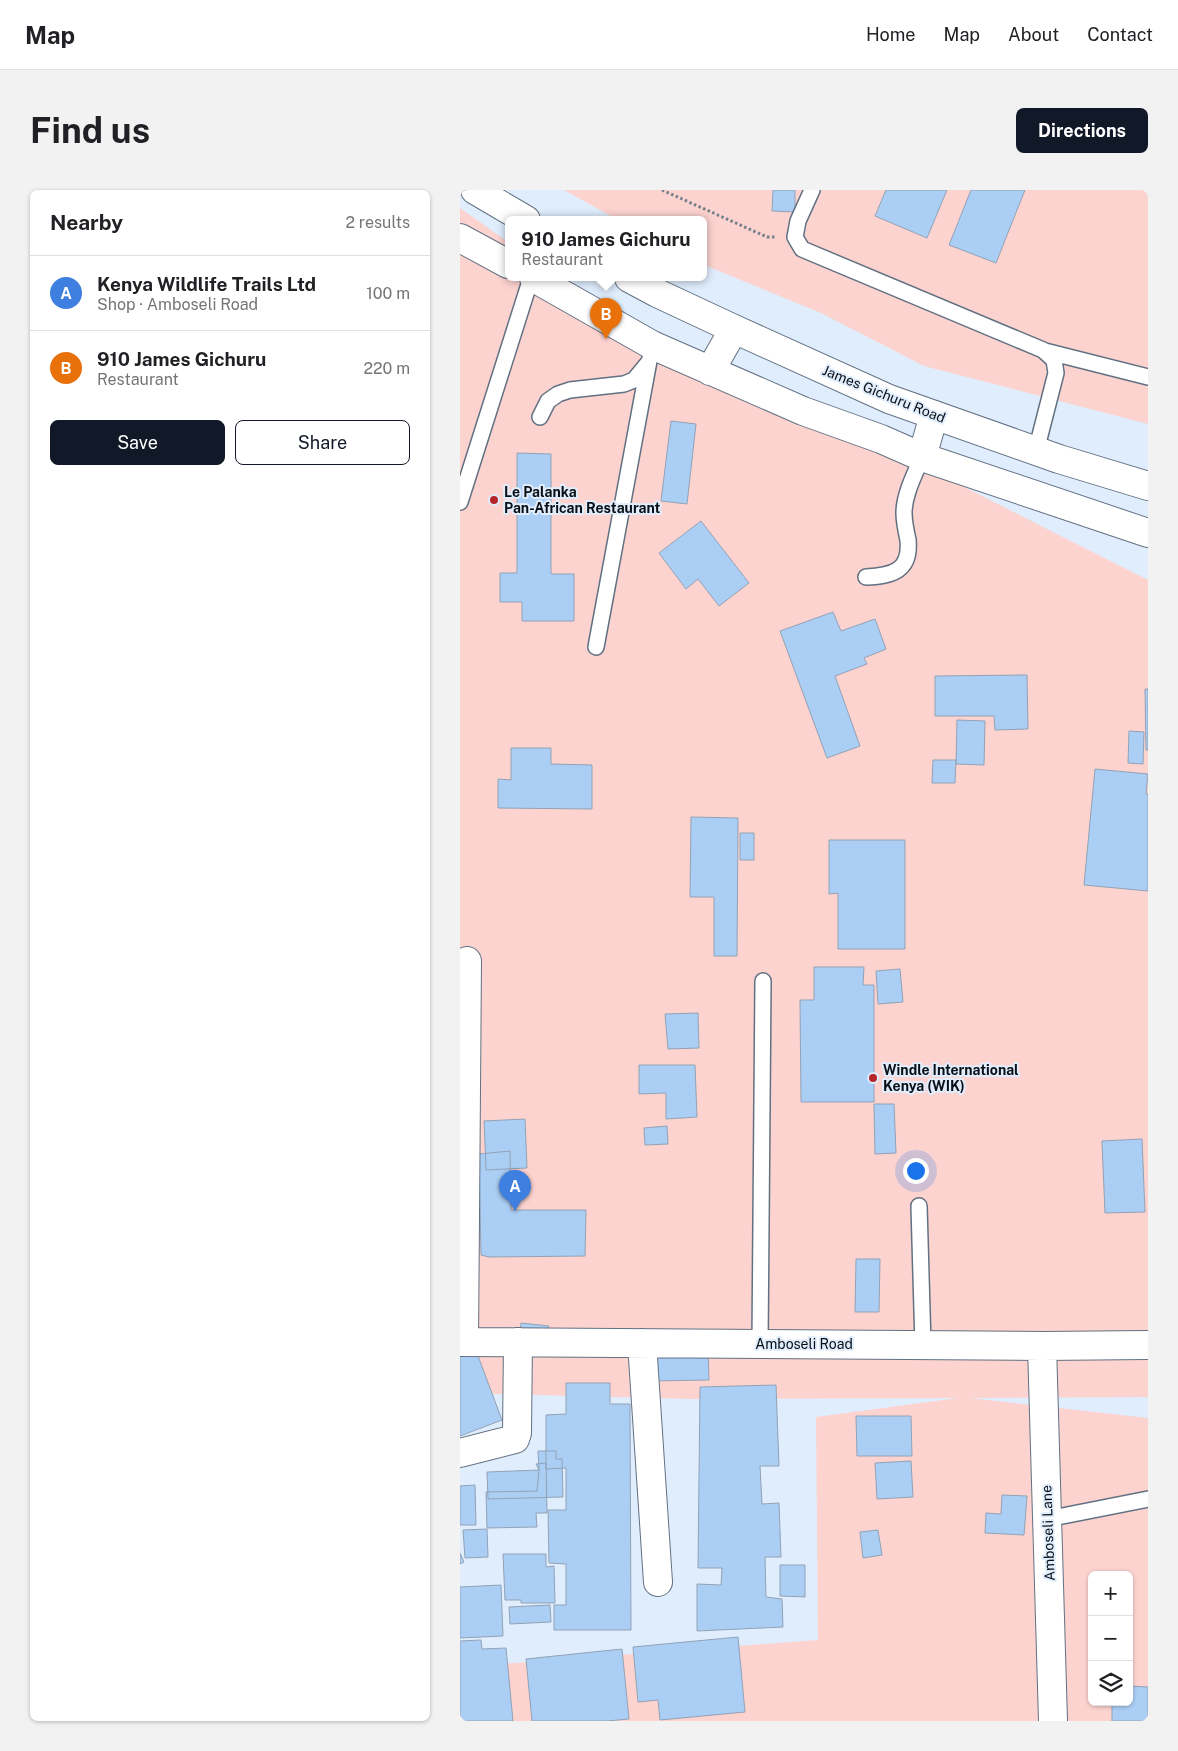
<!DOCTYPE html>
<meta charset="utf-8">
<style>
body{margin:0;font-family:"Public Sans",sans-serif;background:#f2f2f2;color:#202124}
.controls{position:absolute;right:15px;bottom:15px;display:grid;overflow:hidden;border-radius:8px;box-shadow:0 1px 4px #0004}
.controls button{width:45px;height:45px;display:grid;place-items:center;padding:0;border:0;border-bottom:1px solid #e0e0e0;background:#fff;color:#202124;font:25px sans-serif}
.you{position:absolute;left:455px;top:980px;width:18px;height:18px;margin:-12px;border:4px solid #fff;border-radius:50%;background:#1a73e8;box-shadow:0 0 0 8px #1a73e833}
.badge{display:grid;place-items:center;width:32px;height:32px;border-radius:50%;background:#111827;color:#fff;font-size:16px;font-weight:700}
.pin{position:absolute;translate:-50% -41px;filter:drop-shadow(0 1px 2px #0008)}
.pin::after{content:'';position:absolute;top:26px;width:18px;height:15px;background:inherit;clip-path:polygon(0 0,100% 0,50% 100%)}
.popup{position:absolute;left:45px;top:26px;width:202px;height:65px;box-sizing:border-box;display:grid;place-content:center;border-radius:8px;background:#fff;filter:drop-shadow(0 1px 4px #0005);font-size:16px;white-space:nowrap;color:#757577}
.popup b{font-size:19px;color:#202124}
.popup::after{content:'';position:absolute;left:50%;top:100%;margin-left:-10px;border:10px solid transparent;border-top-color:#fff}
.list{margin:0;padding:0;list-style:none}
h2{display:flex;justify-content:space-between;align-items:center;height:65px;margin:0;padding:0 20px;font-size:21px}
h2 small{font-size:16px;font-weight:400;color:#757577}
.list li{display:grid;grid-template-columns:32px 1fr auto;gap:15px;align-items:center;box-sizing:border-box;height:75px;padding:0 20px;border-top:1px solid #e0e0e0}
.list b{display:block;font-size:19px;white-space:nowrap}
.list p{margin:0;font-size:16px;white-space:nowrap;color:#757577}
.list em{font-size:16px;font-style:normal;color:#757577}
.actions{display:flex;gap:10px;padding:15px 20px}
.actions a{flex:1;padding:11px 0;border:1px solid #111827;border-radius:8px;text-align:center;font-size:18px;color:#111827}
.actions .main{background:#111827;color:#fff}
.icon{flex:none;width:28px;height:28px;fill:none;stroke:currentColor;stroke-width:2;stroke-linecap:round;stroke-linejoin:round}
.map{position:relative;flex:none;width:688px;height:1531px;overflow:hidden;border-radius:8px}
header{display:flex;align-items:center;gap:30px;box-sizing:border-box;height:70px;padding:0 25px;background:#fff;border-bottom:1px solid #e0e0e0}
header strong{font-size:24px}
nav{display:flex;gap:28px;margin-inline-start:auto;font-size:18px}
.intro{display:flex;align-items:center;justify-content:space-between;box-sizing:border-box;height:120px;padding:0 30px}
h1{margin:0;font-size:35px}
.button{padding:12px 22px;border-radius:8px;background:#111827;color:#fff;font-size:18px;font-weight:700}
main{display:flex;gap:30px;padding:0 30px}
aside{flex:1;background:#fff;border-radius:8px;box-shadow:0 1px 4px #0004}
.map>svg:first-child{display:block}
.green{fill:#fcd3cf;fill-rule:evenodd}
.building{fill:#abcef5;stroke:#92a2b5}
.lines{fill:none;stroke-linecap:round;stroke-linejoin:round}
.service-casing{stroke:#627182;stroke-width:18}
.minor-casing{stroke:#627182;stroke-width:30}
.secondary-casing{stroke:#627182;stroke-width:30}
.path{stroke:#76808b;stroke-width:3;stroke-dasharray:2.5 2.5;stroke-linecap:butt}
.service{stroke:#fff;stroke-width:15}
.minor{stroke:#fff;stroke-width:28}
.secondary{stroke:#fff;stroke-width:28}
.poi-dot{fill:#b6252b;stroke:#e0edfd;stroke-width:2}
.labels{text-anchor:middle;stroke-width:4;stroke-linejoin:round;paint-order:stroke}
.street-label{font-size:14px;fill:#090f15;stroke:#e0edfd}
.poi-label{font-size:14px;font-weight:bold;fill:#090f15;stroke:#e0edfd;text-anchor:start}
</style>
<header>
<strong>Map</strong>
<nav><a>Home</a><a>Map</a><a>About</a><a>Contact</a></nav>
</header>
<div class="intro"><h1>Find us</h1><a class="button">Directions</a></div>
<main>
<aside>
<h2>Nearby<small>2 results</small></h2>
<ul class="list">
<li><span class="badge" style="background:#3f7fe0">A</span><div><b>Kenya Wildlife Trails Ltd</b><p>Shop · Amboseli Road</p></div><em>100 m</em></li>
<li><span class="badge" style="background:#e8710a">B</span><div><b>910 James Gichuru</b><p>Restaurant</p></div><em>220 m</em></li>
</ul>
<div class="actions"><a class="main">Save</a><a>Share</a></div>
</aside>
<div class="map">
<svg width="688" height="1531" viewBox="0 0 688 1531">
<rect width="100%" height="100%" fill="#e0edfd"/>
<path class="green" d="M104,0H688V234L464,176L361,123L244,75V30H158Z
M0,18L48,52V88H101L311,209L435,262L688,390V1207L510,1208L688,1228V1531H0V1477L358,1450L356,1227L498,1208L233,1209L0,1203ZM632,1385H669V1512H632Z"/>
<path class="building" d="M313,0H335V22L312,21Z
M426,0H487L467,48L415,26Z
M511,0H565L536,73L489,55Z
M211,231L236,234L227,314L201,311Z
M57,263L91,264V384H114V431H62V412H40V383H57Z
M241,331L289,393L259,416L238,389L226,399L199,363Z
M373,422L381,441L415,429L426,459L404,468L407,474L375,486L400,556L367,568L320,441Z
M567,485L568,539L535,540L534,526H475V486Z
M685,499H688V560H686Z
M497,530L525,531L524,575L496,574Z
M669,541L684,542L683,574L668,573Z
M51,558H91V574L132,575V619L38,618V589L51,590Z
M473,570H496L495,593H472Z
M635,579L688,584L686,604H688V701L624,695Z
M231,627L278,628L277,766H254V707H230Z
M280,643H294V670H280Z
M369,650H445V759H378V703L369,704Z
M354,777H404L403,795H414V912H341L340,810H354Z
M440,779L443,812L418,814L416,781Z
M238,823L239,858L208,859L205,824Z
M179,875H235L237,927L206,929V903L179,904Z
M414,914H434L436,963L415,964Z
M65,929L67,978L26,980L24,931Z
M207,936L208,954L185,955L184,938Z
M682,949L685,1022L645,1023L642,951Z
M50,961L51,1020H126L125,1066L29,1067L21,1065L19,964Z
M396,1069H420L419,1122H395Z
M61,1133L89,1136L87,1150L60,1147Z
M15,1158L42,1230L0,1246V1162Z
M248,1160L249,1190L189,1191L188,1161Z
M106,1193H150V1214H170L171,1440H94V1415H106V1374L89,1373L88,1320H106V1278L86,1279V1225L106,1224Z
M316,1195L319,1276H300L302,1314L319,1313L321,1367H305L306,1407L322,1409L323,1437L237,1441V1394L261,1395L262,1378H238L240,1197Z
M396,1226H451L452,1266H397Z
M78,1261H96V1269H102L103,1307L28,1309L27,1282L79,1280Z
M451,1271L453,1307L417,1309L415,1273Z
M86,1273L87,1323H76L77,1337L27,1338L26,1302L77,1301L79,1280L76,1274Z
M15,1295L16,1335H0V1296Z
M542,1305L567,1306L564,1345L525,1343L526,1323L541,1324Z
M27,1339L28,1367L5,1368L3,1340Z
M418,1340L422,1365L403,1368L400,1342Z
M0,1363L4,1372L0,1374Z
M43,1364H86V1377L94,1376L95,1413H61V1410H45Z
M320,1375H345V1407L320,1406Z
M41,1395L43,1446L0,1448V1397Z
M90,1415L91,1432L50,1434L49,1417Z
M278,1447L285,1522L200,1530L198,1510L178,1512L173,1457Z
M21,1450L22,1459L46,1458L53,1531H0V1451Z
M162,1459L169,1529L147,1531H72L66,1469Z
M669,1496L688,1497V1531H652V1512H669Z"/>
<g class="lines">
<defs>
<path id="service" d="M352,0L338,31L335,47L342,59L583,160L594,170L596,183L576,261
M585,161L688,187
M80,227L88,211L98,204L110,200L164,194L174,190L188,173
M0,312L71,88
M406,387C432,386 451,381 448,350C446,341 444,332 444,323C444,304 455,284 462,267
M136,457L189,171
M459,1016L463,1155
M300,1154L303,791
M587,1329L688,1309"/>
<path id="minor" d="M0,48L48,74
M74,88L192,155L343,221L421,249L462,267
M250,181L274,139
M474,225L462,267L688,343
M0,1152L582,1156L688,1155
M4,1152L7,771
M182,1153L198,1392
M582,1156L593,1531
M0,1263L55,1249L57,1243L58,1152"/>
<path id="secondary" d="M15,0L66,30
M169,88L197,103L274,139L429,209L599,269L688,296"/>
</defs>
<use href="#service" class="service-casing"/>
<use href="#minor" class="minor-casing"/>
<use href="#secondary" class="secondary-casing"/>
<path class="path" d="M202,0L307,47H315"/>
<use href="#service" class="service"/>
<use href="#minor" class="minor"/>
<use href="#secondary" class="secondary"/>
</g>
<g class="poi-dot">
<circle cx="34" cy="310" r="5"/>
<circle cx="413" cy="888" r="5"/>
</g>
<g class="labels">
<g class="street-label">
<text transform="translate(424 204) rotate(22)" y="5">James Gichuru Road</text>
<text x="344" y="1159">Amboseli Road</text>
<text transform="translate(588 1343) rotate(-92)" y="5">Amboseli Lane</text>
</g>
<g class="poi-label">
<text x="44" y="307">Le Palanka<tspan x="44" dy="16">Pan-African Restaurant</tspan></text>
<text x="423" y="885">Windle International<tspan x="423" dy="16">Kenya (WIK)</tspan></text>
</g>
</g>
</svg>
<div class="controls">
<button>+</button>
<button>−</button>
<button><svg class="icon" aria-label="layers" viewBox="0 0 24 24"><path d="M12 4l9 5-9 5-9-5zM3 14l9 5 9-5"/></svg></button>
</div>
<div class="you"></div>
<div class="pin badge" style="left:55px;top:1021px;background:#3f7fe0">A</div>
<div class="pin badge" style="left:146px;top:149px;background:#e8710a">B</div>
<div class="popup"><b>910 James Gichuru</b>Restaurant</div>
</div>
</main>
